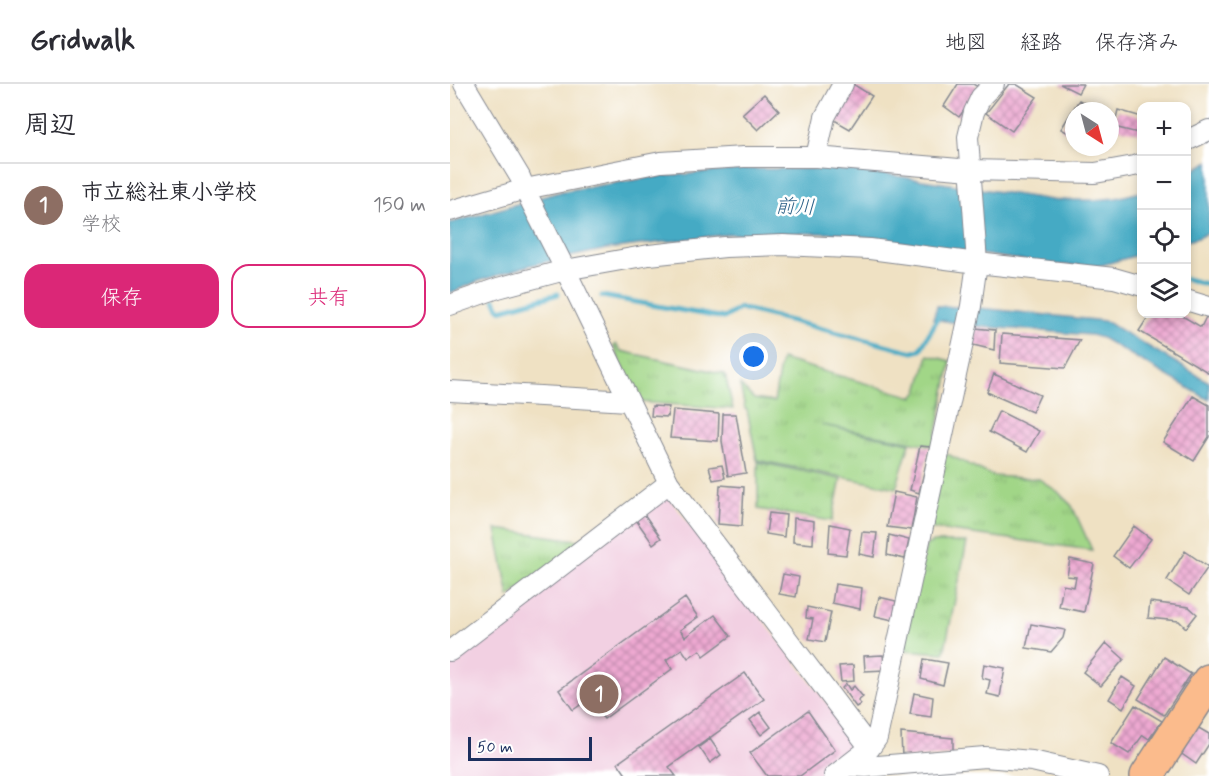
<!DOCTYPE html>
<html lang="ja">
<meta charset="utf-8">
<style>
body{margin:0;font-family:Mynerve,"Klee One",sans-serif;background:#f7f7f7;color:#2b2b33}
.controls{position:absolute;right:18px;top:18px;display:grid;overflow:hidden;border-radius:12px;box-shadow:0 3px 9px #0003}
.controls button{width:54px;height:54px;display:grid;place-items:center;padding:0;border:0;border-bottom:2px solid #e1e1e2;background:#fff;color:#2b2b33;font:30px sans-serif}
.compass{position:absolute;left:615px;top:18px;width:54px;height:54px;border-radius:50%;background:#fff;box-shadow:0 3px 9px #0003;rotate:144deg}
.scale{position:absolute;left:18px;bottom:15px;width:124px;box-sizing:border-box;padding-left:6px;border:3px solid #1b2f5e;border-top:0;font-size:16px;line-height:21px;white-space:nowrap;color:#1b2f5e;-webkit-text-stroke:4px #fff;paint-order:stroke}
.you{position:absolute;left:304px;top:273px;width:21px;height:21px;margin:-15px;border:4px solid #fff;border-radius:50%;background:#1a73e8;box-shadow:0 0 0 9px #1a73e833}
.badge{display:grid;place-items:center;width:39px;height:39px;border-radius:50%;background:#db2777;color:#fff;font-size:20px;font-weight:700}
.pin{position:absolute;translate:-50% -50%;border:3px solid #fff;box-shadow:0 2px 6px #0006}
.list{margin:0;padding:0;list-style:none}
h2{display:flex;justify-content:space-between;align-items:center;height:78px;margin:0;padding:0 24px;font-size:26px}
h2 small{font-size:20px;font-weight:400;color:#7c7c81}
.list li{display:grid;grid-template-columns:39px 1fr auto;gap:18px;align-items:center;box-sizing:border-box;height:84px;padding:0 24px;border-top:2px solid #e1e1e2}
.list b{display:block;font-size:22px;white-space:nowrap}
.list p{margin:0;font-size:20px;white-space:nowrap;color:#7c7c81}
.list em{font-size:20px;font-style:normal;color:#7c7c81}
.actions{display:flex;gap:12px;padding:18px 24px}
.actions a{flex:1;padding:14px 0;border:2px solid #db2777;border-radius:18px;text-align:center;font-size:21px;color:#db2777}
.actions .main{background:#db2777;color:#fff}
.icon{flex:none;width:33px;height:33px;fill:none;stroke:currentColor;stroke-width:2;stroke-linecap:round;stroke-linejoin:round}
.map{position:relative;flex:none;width:759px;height:692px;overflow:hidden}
header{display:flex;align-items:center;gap:36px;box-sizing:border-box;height:84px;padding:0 30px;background:#fff;border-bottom:2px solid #e1e1e2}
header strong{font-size:28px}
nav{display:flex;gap:33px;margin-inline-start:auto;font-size:21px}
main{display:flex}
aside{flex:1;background:#fff}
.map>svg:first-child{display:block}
.built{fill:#f2d0e2}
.grass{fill:url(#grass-tufts);stroke:#5e8272;stroke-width:1.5}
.water{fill:#44aac4;stroke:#306c91;stroke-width:1.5}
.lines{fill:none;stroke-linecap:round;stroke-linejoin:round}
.stream{stroke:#44aac4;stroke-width:5}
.building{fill:url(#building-cross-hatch)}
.street-casing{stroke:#858890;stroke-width:22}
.highway-casing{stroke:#858890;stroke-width:36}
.street{stroke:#fff;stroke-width:20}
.highway{stroke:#fbbb8c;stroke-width:33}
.labels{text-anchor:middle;stroke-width:5;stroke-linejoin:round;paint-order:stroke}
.water-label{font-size:20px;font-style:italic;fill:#2b6087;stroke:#fff}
</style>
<header>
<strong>Gridwalk</strong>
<nav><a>地図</a><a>経路</a><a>保存済み</a></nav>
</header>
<main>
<aside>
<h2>周辺<small></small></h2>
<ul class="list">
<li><span class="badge" style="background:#8d6e63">1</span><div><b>市立総社東小学校</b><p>学校</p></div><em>150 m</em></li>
</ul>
<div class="actions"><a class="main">保存</a><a>共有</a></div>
</aside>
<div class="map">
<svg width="759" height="692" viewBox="0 0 759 692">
<defs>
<pattern id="grass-tufts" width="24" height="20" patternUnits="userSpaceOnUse" patternTransform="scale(1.5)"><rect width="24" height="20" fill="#a1d687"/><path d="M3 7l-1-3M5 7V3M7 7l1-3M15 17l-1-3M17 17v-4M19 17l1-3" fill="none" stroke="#8ab877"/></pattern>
<pattern id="building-cross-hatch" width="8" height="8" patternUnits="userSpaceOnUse" patternTransform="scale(1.5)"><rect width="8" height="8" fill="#eea9d1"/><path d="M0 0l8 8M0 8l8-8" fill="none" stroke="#c08aad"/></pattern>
</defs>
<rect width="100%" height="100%" fill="#fff"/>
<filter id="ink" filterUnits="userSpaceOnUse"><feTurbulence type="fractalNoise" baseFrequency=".0167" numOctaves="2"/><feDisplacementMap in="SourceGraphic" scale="12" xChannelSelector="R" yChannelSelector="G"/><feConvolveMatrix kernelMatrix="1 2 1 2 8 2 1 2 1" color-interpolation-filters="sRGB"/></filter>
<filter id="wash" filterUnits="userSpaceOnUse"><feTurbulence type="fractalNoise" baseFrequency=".008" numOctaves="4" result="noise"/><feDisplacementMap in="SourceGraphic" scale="24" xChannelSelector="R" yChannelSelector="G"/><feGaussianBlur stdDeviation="1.35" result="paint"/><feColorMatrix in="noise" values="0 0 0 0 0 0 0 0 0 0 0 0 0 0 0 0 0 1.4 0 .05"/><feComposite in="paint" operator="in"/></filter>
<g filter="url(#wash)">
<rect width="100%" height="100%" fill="#efe1c3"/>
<path class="built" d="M215,409L410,662L371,692H0V574Z"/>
<path class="grass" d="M166,260L171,267L275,290L283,325L189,318L163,262Z
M478,271L501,277L484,362L372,341L460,359L446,404L307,376L297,326L295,325L290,301L304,315L324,318L331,275L463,313L468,308Z
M495,369L543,392L589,395L608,408L622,422L642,466L478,444Z
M308,378L391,395L382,437L308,425Z
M46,445L134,457L59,513Z
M483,458H517L494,569L453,566L476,461Z"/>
<path class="water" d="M759,77V148L748,154L737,157V90Z
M297,85H373L421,88L602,116H642L666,114L691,108V170L649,182L604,181L389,149L280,150L157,165L81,181L26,198L0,209V139L113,107L204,93Z
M487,222L529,224L655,237L759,298V316L652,254L641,251L525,242L483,235Z"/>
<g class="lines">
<path class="stream" d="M736,195L759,201
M152,212L274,234L290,224L463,268L470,266L490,230
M45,216L50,226L108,210"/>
</g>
<g id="blocks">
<path class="building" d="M398,0H403L422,12L400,45L379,33Z
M508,0H523L530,4L509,33L494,22Z
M559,0H566L587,13L562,47L536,29Z
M610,0H633L628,9Z
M314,10L329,26L308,46L292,30Z
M629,16L649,27H624V52L611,45Z
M668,26L692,33V50L664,43Z
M700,230H729L751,243L756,233L759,235V289L689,247Z
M525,244L545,246L544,266L523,261Z
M552,250L630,256L615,284L550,279Z
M544,290L590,311L582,328L537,308Z
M743,312L759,321V353L744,377L713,358Z
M202,322L219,323L217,333L201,332Z
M223,326L269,330L268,357L220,354Z
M549,327L589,347L577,368L539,348Z
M273,330H286L296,389L278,392L272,357Z
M470,362L480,363L469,409L460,406Z
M272,381L275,394L263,396L259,383Z
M270,401L294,403L292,442L268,440Z
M444,408L467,413L461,446L437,443Z
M319,429L336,431L334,453L316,450Z
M194,430L211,454L203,460L186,436Z
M344,434L364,437L363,460L343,458Z
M380,440L400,444L396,471L378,469Z
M684,442L701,455L679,484L663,472Z
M412,448L427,449L424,473L409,470Z
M439,451L459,456L455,475L437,471Z
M735,467L758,483L739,511L717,496Z
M620,475L644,480L634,528L609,523L613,501L624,503L626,493L617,492Z
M333,490L349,493L346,513L329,510Z
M385,500L412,504L410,525L382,519Z
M429,513L446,517L443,536L425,532Z
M235,514L248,533L230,546L235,553L265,531L281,552L254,572L250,566L238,574L232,565L216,576L222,585L154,635L139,615L123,626L109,606Z
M700,518L739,523L747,530L736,544L729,537L698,534Z
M357,523L381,528L375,558L359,555L363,535L356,534Z
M581,540L615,546L613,554L601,568L576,564Z
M656,559L674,575L651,602L633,588Z
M433,571L435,586L415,587L414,572Z
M714,573L741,590L714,631L688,615Z
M474,575L498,579L493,601L471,595Z
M534,580L555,584L550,613L537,610L540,596L532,594Z
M403,581L404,597L391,598L389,582Z
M295,589L314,615L219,683L226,692H177L168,679Z
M672,593L686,602L673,624L659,615Z
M396,600L400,606L404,602L413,613L408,617L411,620L406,623L392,604Z
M464,609L483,613L481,633L460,630Z
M685,621L712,637L699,655L693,651L679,670L661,659Z
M358,627L385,666L350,692H317L300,669Z
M310,628L321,643L311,651L300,636Z
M747,643L759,650V660L746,680L729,668Z
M451,649L503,654V671L452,674Z
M260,655L271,671L260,679L249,663Z"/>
</g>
</g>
<g filter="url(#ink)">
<use href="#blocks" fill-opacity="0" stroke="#858890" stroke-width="1.5"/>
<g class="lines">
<defs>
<path id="street" d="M14,0L70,93L77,110L113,181L219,399L420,664
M736,57L759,46
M366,73L375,33L393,0
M0,127L75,105L211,78L294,73H366L521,86L645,89L684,82L692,79
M736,216L759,223
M0,221L48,204L115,186L199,171L275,163L333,161L420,165L527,179L664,194L692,202
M0,307L179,317
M0,567L219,399
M397,682L416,683L535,673L582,677L648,692
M384,692L420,664L427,654L521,222L527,179L518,53L524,28L531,13L544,0"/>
<path id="highway" d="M697,692L759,597"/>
</defs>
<use href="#street" class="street-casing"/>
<use href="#highway" class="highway-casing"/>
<use href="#street" class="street"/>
<use href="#highway" class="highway"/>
</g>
</g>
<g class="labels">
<g class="water-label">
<text transform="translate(345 122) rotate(2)" y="7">前川</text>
</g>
</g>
</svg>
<div class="controls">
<button>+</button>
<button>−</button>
<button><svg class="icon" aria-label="locate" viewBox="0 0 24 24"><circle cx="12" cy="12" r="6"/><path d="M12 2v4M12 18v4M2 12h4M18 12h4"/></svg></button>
<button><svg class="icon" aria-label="layers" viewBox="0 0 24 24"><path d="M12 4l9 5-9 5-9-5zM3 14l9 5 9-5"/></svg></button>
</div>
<svg class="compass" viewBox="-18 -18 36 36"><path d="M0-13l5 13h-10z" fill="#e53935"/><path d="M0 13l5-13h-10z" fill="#7c7c81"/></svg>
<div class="scale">50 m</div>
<div class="you"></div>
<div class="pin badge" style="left:149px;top:610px;background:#8d6e63">1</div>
</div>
</main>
